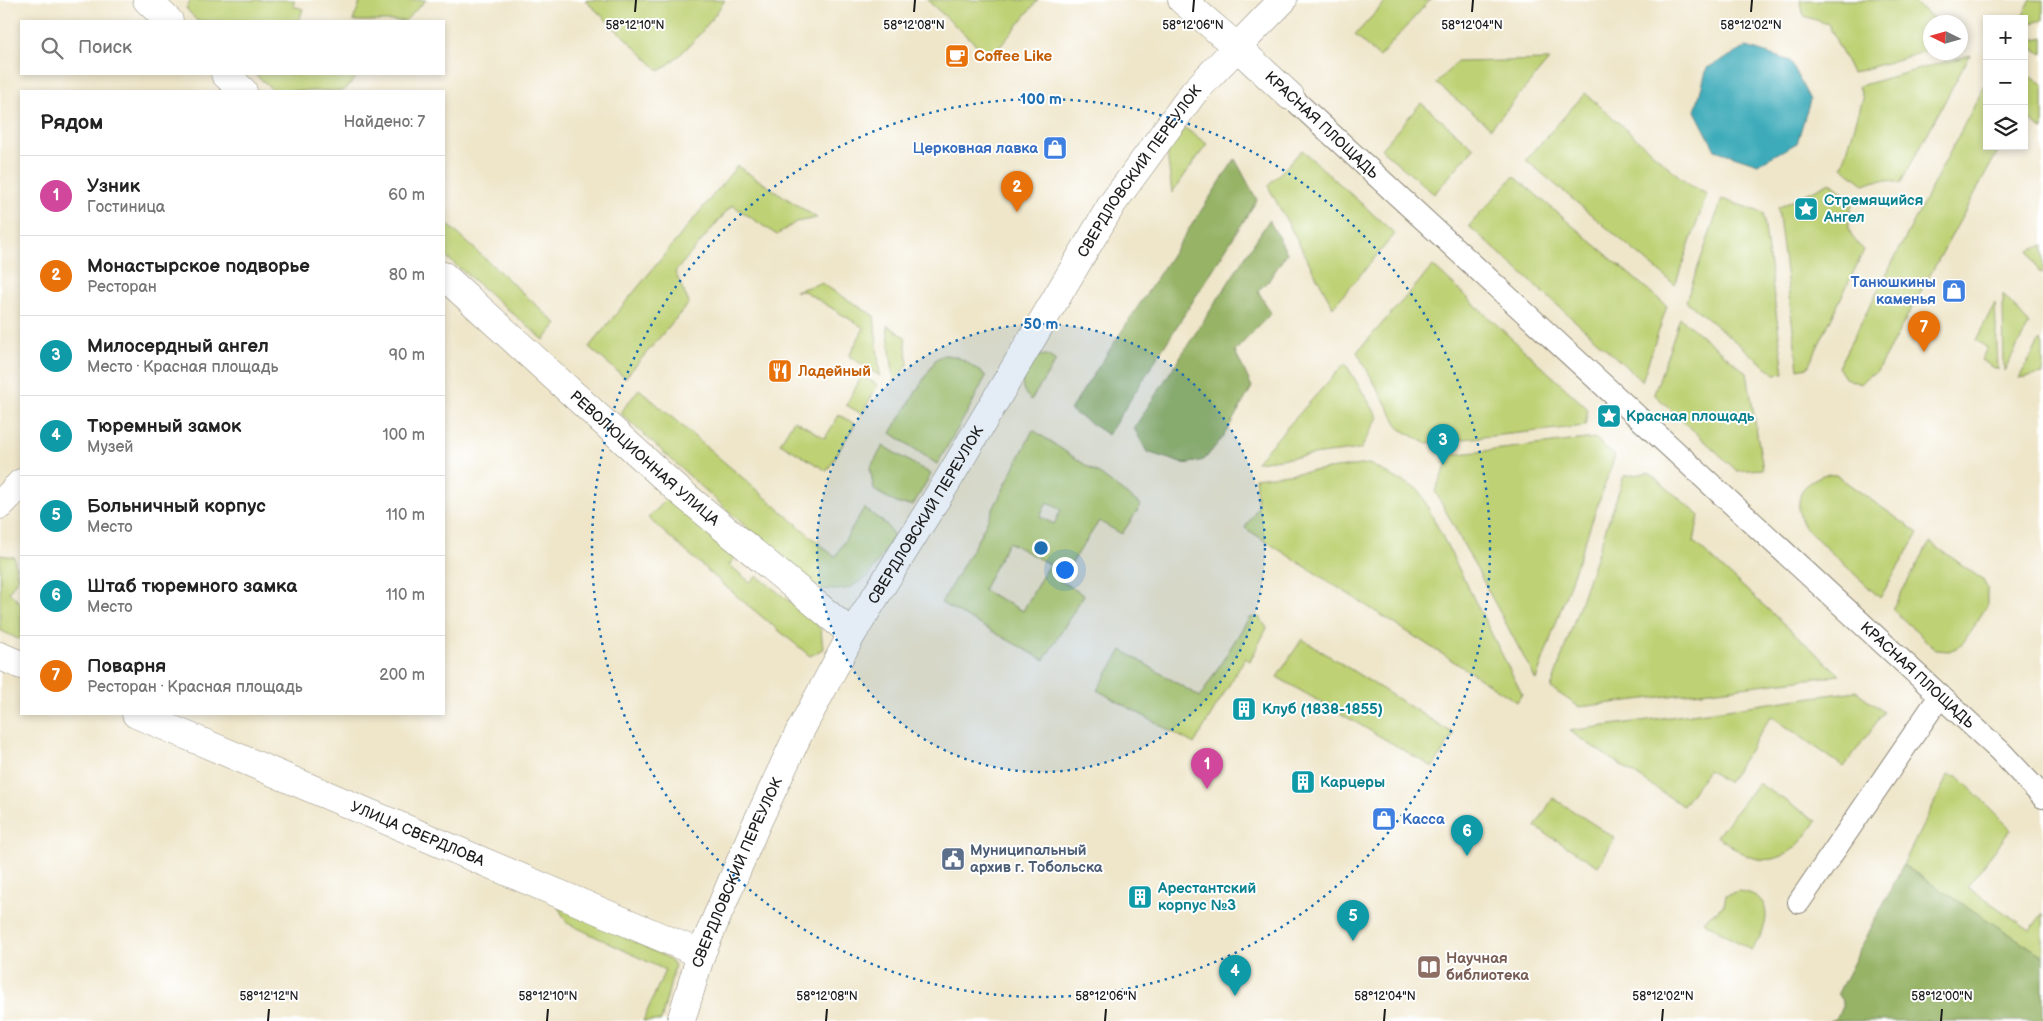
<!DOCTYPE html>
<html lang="ru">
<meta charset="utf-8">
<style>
body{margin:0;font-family:"Balsamiq Sans",sans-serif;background:#f6f6f6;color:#222}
.controls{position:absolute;right:15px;top:15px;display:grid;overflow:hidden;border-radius:0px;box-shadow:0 2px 8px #0003}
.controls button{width:45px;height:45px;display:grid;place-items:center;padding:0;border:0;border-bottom:1px solid #e0e0e0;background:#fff;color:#222;font:25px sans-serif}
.compass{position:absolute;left:1923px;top:15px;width:45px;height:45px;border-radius:50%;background:#fff;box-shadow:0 2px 8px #0003;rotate:275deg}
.you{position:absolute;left:1064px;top:569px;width:18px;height:18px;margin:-12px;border:4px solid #fff;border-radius:50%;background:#1a73e8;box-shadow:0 0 0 8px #1a73e833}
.badge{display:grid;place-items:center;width:32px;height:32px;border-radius:50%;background:#0f766e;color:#fff;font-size:16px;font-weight:700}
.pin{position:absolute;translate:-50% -41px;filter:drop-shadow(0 1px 2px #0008)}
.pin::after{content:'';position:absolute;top:26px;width:18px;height:15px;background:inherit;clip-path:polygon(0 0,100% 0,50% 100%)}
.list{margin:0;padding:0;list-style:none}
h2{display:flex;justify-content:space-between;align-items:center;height:65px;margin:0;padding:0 20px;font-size:21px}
h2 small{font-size:16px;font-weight:400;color:#767676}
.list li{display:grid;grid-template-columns:32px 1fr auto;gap:15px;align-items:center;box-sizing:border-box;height:80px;padding:0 20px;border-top:1px solid #e0e0e0}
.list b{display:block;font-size:19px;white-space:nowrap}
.list p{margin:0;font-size:16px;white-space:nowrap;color:#767676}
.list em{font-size:16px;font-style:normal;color:#767676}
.icon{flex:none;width:28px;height:28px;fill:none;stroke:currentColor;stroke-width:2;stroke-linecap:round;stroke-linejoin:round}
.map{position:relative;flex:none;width:2043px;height:1021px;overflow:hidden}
.search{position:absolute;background:#fff;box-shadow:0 2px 8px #0003;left:20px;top:20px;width:425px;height:55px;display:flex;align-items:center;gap:12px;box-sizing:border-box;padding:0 18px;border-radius:0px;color:#767676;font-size:19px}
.panel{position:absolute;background:#fff;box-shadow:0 2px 8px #0003;left:20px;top:90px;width:425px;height:625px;border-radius:0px}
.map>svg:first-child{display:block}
.green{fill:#bed174;stroke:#6d7648;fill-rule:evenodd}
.forest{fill:#96b366;stroke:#596841}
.water{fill:#3cabb9;stroke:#2c646a}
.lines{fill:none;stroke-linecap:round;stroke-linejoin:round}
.pedestrian-casing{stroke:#868173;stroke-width:24}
.minor-casing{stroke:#868173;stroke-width:29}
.primary-casing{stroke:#868173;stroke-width:29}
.pedestrian{stroke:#fff;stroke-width:22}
.minor{stroke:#fff;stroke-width:28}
.primary{stroke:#fff;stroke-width:28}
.ticks{fill:none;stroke:#1c1c1c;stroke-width:2}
.ring{fill:none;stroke:#1f6fb2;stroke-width:2.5;stroke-dasharray:2.5 5}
.labels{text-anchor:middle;stroke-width:4;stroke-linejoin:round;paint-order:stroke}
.food-label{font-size:15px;font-weight:bold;fill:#c56008;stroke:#fff;text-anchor:start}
.street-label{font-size:15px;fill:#1c1c1c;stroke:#fff}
.shop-label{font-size:15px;font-weight:bold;fill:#366cbe;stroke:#fff;text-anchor:end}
.culture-label{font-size:15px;font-weight:bold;fill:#0d838f;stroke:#fff;text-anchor:start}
.service-label{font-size:15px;font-weight:bold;fill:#4e5e75;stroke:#fff;text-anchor:start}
.education-label{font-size:15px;font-weight:bold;fill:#785e54;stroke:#fff;text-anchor:start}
.ticks-label{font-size:12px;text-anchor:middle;fill:#1c1c1c;stroke:#fff;stroke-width:4;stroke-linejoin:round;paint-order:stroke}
.centre{fill:#1f6fb2;stroke:#fff;stroke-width:2.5}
.ring-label{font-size:15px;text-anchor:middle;font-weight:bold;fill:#1f6fb2;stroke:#fff;stroke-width:4;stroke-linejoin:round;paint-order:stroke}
</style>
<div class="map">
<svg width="2043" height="1021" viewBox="0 0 2043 1021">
<rect width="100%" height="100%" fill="#fff"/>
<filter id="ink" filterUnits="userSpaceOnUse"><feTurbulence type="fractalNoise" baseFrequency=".02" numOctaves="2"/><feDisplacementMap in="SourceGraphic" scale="10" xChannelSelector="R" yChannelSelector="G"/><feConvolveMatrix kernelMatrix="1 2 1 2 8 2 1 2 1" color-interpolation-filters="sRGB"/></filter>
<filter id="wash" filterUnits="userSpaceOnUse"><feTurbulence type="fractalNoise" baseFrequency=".0096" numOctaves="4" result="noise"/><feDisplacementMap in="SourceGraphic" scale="20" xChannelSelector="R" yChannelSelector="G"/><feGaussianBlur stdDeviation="1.12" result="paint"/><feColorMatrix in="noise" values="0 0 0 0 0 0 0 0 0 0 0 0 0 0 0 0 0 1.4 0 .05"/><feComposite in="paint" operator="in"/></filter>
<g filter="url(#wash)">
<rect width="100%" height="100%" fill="#efe6ca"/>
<path class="green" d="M191,0H295L293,6L303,9L299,21H197L186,8Z
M361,0H426L405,21H353Z
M585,0H725C705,30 689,49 660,71Z
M927,0H1038L991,58Z
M1387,0H1430L1379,57L1355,35Z
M1800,0H1911L1938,22H1930V50L1852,73L1828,24L1804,16Z
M2031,0H2043V20L2024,25V19H2021Z
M2043,37V54L2024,44V42Z
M1970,55L1900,184C1887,178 1878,179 1865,185L1842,167L1863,99L1859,86Z
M1549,60L1491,128L1436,83L1457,62Z
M2024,73L2043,84V130L2024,116Z
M255,74H359L344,91H274Z
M1987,81V146H2001L1876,373L1868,376L1860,384L1845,378L1838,367Z
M1585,93L1689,185L1707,194L1675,285L1526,160Z
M1421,103L1474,148L1434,194L1381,149Z
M1185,128L1207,144L1172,193L1167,152Z
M1302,150L1395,234L1333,307L1268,186Z
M737,166L817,218L796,222L777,235L732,205L675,272L689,303L625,378L589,347Z
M1514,176L1667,306L1642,381L1469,226Z
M1830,182L1853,201C1846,223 1846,234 1864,250L1808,367L1798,369L1778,208Z
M1722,199L1763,213L1784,373L1775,374L1686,301Z
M446,223L557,324L544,340L444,255V224Z
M2043,245V273L2039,272L2029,251Z
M1433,266L1588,409L1585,426L1426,443L1400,429L1357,352Z
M821,283L874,316L880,376L849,356L864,328L804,291H795Z
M2003,294L2029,324L2004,371Z
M1995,303L1998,370L1981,360L1987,348L1976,340Z
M1680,318L1747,373L1763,469L1737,471L1654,394Z
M887,325L905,337L908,365L894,382Z
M2040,340L2043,345V374L2019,378Z
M944,355C962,355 971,366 986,376L969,409L937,464L891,433L936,359Z
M1047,355L1056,361L1031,400C1014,384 1025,370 1037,356Z
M1345,363L1378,417L1361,449L1256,462Z
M862,376L878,385L862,414L846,405Z
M639,389L835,557L864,508L886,524L894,536L869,576L849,588L838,590L821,589L808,583L620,413Z
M839,415L855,424L827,471L780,443L794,420L825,438Z
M1033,430L1102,476L1141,505L1122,534L1099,521L1060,581L1084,595L1044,660L941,603L976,543ZM1047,502L1061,510L1054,524L1040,517ZM1008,542L1049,564L1023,611L983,590Z
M1595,438L1615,456L1536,680L1435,491L1451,455Z
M883,446L931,474L913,505L898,504L874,490L870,468Z
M1369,464L1419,490L1522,694L1517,702L1245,528L1258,507L1255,478Z
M1649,473L1699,515L1694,542L1840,675L1579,707L1551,688L1624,476Z
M1826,474L1836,475L1918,533L1880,598L1803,526C1794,500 1799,483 1826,474Z
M669,497L735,558L729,565L750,582L757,576L811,618L821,630L823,649L810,656L739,598L648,518Z
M1930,542L1983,580L1987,588V606L1961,646L1949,651L1936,650L1892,609Z
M0,555L14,557L18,578L9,592L21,604V638L18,639L0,630Z
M1259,617L1267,628L1250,661L1245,658L1194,744L1097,690L1122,650L1200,697L1249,618Z
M1302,639L1454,734L1433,767L1277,677Z
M1856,691L1884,712L1844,767L1771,716L1728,783L1708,770L1683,806L1569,731Z
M1948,775L1958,776L2011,829L1967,887L2030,930L2043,913V956L1903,865Z
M1758,783L1817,821C1802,842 1785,866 1754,858C1741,855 1728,843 1717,836Z
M1553,798L1615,838L1598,866L1535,827Z
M1738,891C1776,894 1770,927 1751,950L1703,921L1724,905L1726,895Z
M557,905L666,957L675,965L661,1021H643L665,970L567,923Z"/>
<path class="forest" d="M1235,159L1257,200L1108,435L1070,410Z
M1269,220L1287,253L1269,280L1258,291L1271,313L1235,351L1252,387L1223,437L1204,460L1185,464L1147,452L1134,428Z
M1903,865L2043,956V1021H1829C1842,1017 1846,1005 1838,993Z"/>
<path class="water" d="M1747,47L1790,61L1810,100L1797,143L1758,164L1715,150L1695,111L1707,68Z"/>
</g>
<g filter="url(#ink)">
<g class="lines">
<defs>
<g id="pedestrian">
<path id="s1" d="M1290,96L2000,751L2043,797"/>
<path d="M1799,902L1940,696"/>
</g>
<g id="minor">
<path d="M147,0L169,21"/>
<path d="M225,74L243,91"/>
<path id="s2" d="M444,276L677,489L852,634"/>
<path d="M0,505L21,483"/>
<path d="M0,656L21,665"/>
<path id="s3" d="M136,714L701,954"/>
<path id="s4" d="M681,1021L701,954L755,827L799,733L852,634L948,480L1112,204L1194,92L1237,47L1290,96"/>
</g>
<path id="primary" d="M1182,0L1237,47L1283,0"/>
</defs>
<use href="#pedestrian" class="pedestrian-casing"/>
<use href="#minor" class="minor-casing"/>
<use href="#primary" class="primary-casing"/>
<use href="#pedestrian" class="pedestrian"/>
<use href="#minor" class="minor"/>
<use href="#primary" class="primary"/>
</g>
</g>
<path class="ticks" d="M635,12L636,0M914,12L915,0M1193,12L1194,0M1472,12L1473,0M1751,12L1752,0M268,1021L269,1009M547,1021L548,1009M826,1021L827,1009M1105,1021L1106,1009M1384,1021L1385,1009M1662,1021L1663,1009M1941,1021L1942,1009"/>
<circle cx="1041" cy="548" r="224" fill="#1f6fb2" fill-opacity=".12"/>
<g class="ring">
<circle cx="1041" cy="548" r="224"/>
<circle cx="1041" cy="548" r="449"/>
</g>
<defs>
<symbol id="cafe-square" viewBox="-11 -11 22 22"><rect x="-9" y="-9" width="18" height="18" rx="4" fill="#e8710a" stroke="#fff"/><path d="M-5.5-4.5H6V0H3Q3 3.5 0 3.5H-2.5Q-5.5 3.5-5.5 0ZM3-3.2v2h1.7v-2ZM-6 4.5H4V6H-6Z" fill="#fff"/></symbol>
<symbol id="shop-square" viewBox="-11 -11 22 22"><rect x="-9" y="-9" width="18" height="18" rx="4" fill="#3f7fe0" stroke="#fff"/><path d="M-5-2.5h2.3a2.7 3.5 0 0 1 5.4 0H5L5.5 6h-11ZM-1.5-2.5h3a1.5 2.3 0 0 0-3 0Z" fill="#fff"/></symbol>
<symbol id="sight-square" viewBox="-11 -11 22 22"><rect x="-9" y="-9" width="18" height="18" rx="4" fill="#0f9aa8" stroke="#fff"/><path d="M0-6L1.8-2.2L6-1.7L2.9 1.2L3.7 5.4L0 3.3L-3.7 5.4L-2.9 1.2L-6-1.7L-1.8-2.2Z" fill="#fff"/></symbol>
<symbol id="restaurant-square" viewBox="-11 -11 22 22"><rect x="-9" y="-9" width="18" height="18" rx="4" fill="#e8710a" stroke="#fff"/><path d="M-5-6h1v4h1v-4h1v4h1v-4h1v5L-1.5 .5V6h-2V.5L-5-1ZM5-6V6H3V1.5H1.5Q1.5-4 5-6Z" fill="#fff"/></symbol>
<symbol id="building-square" viewBox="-11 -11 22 22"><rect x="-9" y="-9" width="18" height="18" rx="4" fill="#0f9aa8" stroke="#fff"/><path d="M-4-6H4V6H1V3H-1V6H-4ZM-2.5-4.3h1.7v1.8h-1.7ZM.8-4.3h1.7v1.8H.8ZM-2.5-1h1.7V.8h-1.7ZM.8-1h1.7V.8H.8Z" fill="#fff"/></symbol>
<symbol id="civic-square" viewBox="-11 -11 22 22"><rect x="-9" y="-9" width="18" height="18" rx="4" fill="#5c6f8a" stroke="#fff"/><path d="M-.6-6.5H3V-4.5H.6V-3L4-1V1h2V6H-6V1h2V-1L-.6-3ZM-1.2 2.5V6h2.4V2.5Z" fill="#fff"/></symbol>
<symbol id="library-square" viewBox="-11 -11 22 22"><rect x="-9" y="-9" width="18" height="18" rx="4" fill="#8d6e63" stroke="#fff"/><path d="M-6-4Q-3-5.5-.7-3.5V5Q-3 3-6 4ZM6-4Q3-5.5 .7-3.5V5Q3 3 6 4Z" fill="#fff"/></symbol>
</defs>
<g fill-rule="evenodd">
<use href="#cafe-square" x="943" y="42" width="28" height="28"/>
<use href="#shop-square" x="1041" y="134" width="28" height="28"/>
<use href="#sight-square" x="1792" y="195" width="28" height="28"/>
<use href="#shop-square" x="1940" y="277" width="28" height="28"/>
<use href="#restaurant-square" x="766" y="357" width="28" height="28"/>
<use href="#sight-square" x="1595" y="402" width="28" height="28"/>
<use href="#building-square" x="1230" y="695" width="28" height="28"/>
<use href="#building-square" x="1289" y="768" width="28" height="28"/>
<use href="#shop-square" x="1370" y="805" width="28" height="28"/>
<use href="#civic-square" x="939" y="845" width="28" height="28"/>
<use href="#building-square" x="1126" y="883" width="28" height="28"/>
<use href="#library-square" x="1415" y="953" width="28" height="28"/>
</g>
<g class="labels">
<g class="food-label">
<text x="974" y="61">Coffee Like</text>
<text x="798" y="376">Ладейный</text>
</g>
<g class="street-label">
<text transform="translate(1322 125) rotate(43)" y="5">КРАСНАЯ ПЛОЩАДЬ</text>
<text dy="5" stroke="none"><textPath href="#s4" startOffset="969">СВЕРДЛОВСКИЙ ПЕРЕУЛОК</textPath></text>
<text dy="5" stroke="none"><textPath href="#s2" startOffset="271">РЕВОЛЮЦИОННАЯ УЛИЦА</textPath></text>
<text dy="5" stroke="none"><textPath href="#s4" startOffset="564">СВЕРДЛОВСКИЙ ПЕРЕУЛОК</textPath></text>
<text dy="5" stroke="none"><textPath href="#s1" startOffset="854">КРАСНАЯ ПЛОЩАДЬ</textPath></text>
<text dy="5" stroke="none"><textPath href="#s3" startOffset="306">УЛИЦА СВЕРДЛОВА</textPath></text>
<text dy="5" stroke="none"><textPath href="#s4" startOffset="159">СВЕРДЛОВСКИЙ ПЕРЕУЛОК</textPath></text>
</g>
<g class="shop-label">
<text x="1038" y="153">Церковная лавка</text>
<text x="1936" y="287">Танюшкины<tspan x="1936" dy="17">каменья</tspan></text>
<text x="1402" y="824" text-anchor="start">Касса</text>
</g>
<g class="culture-label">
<text x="1824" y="205">Стремящийся<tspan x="1824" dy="17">Ангел</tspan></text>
<text x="1626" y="421">Красная площадь</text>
<text x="1262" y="714">Клуб (1838-1855)</text>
<text x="1320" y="787">Карцеры</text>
<text x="1158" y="893">Арестантский<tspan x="1158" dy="17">корпус №3</tspan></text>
</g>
<g class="service-label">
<text x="970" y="855">Муниципальный<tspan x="970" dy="17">архив г. Тобольска</tspan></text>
</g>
<g class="education-label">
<text x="1446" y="963">Научная<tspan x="1446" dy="17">библиотека</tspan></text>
</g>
</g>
<g class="ticks-label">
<text x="635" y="29">58°12'10"N</text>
<text x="914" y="29">58°12'08"N</text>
<text x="1193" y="29">58°12'06"N</text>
<text x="1472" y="29">58°12'04"N</text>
<text x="1751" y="29">58°12'02"N</text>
<text x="269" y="1000">58°12'12"N</text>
<text x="548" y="1000">58°12'10"N</text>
<text x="827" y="1000">58°12'08"N</text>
<text x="1106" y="1000">58°12'06"N</text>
<text x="1385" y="1000">58°12'04"N</text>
<text x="1663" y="1000">58°12'02"N</text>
<text x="1942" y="1000">58°12'00"N</text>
</g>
<circle cx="1041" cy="548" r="8" class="centre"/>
<g class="ring-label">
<text x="1041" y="104">100 m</text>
<text x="1041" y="329">50 m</text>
</g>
</svg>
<div class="controls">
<button>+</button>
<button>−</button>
<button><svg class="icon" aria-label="layers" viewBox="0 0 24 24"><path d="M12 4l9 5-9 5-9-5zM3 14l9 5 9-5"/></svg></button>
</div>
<svg class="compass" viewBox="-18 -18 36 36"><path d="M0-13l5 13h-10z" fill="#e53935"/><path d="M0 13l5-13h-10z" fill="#767676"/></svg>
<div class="you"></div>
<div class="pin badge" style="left:1207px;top:789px;background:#d1479c">1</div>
<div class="pin badge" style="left:1017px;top:212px;background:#e8710a">2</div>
<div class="pin badge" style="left:1443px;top:465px;background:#0f9aa8">3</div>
<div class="pin badge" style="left:1235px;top:996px;background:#0f9aa8">4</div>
<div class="pin badge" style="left:1353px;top:941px;background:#0f9aa8">5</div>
<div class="pin badge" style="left:1467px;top:856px;background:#0f9aa8">6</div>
<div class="pin badge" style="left:1924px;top:352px;background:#e8710a">7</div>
<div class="search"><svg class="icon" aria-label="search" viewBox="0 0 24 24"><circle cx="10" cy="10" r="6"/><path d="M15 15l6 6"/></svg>Поиск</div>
<section class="panel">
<h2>Рядом<small>Найдено: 7</small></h2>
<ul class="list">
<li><span class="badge" style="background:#d1479c">1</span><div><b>Узник</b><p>Гостиница</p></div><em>60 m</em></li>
<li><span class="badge" style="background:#e8710a">2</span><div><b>Монастырское подворье</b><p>Ресторан</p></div><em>80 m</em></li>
<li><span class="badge" style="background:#0f9aa8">3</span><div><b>Милосердный ангел</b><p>Место · Красная площадь</p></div><em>90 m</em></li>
<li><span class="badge" style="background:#0f9aa8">4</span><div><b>Тюремный замок</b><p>Музей</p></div><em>100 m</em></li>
<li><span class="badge" style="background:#0f9aa8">5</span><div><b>Больничный корпус</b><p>Место</p></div><em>110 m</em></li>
<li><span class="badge" style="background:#0f9aa8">6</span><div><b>Штаб тюремного замка</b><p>Место</p></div><em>110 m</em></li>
<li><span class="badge" style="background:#e8710a">7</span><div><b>Поварня</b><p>Ресторан · Красная площадь</p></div><em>200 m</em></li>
</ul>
</section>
</div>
